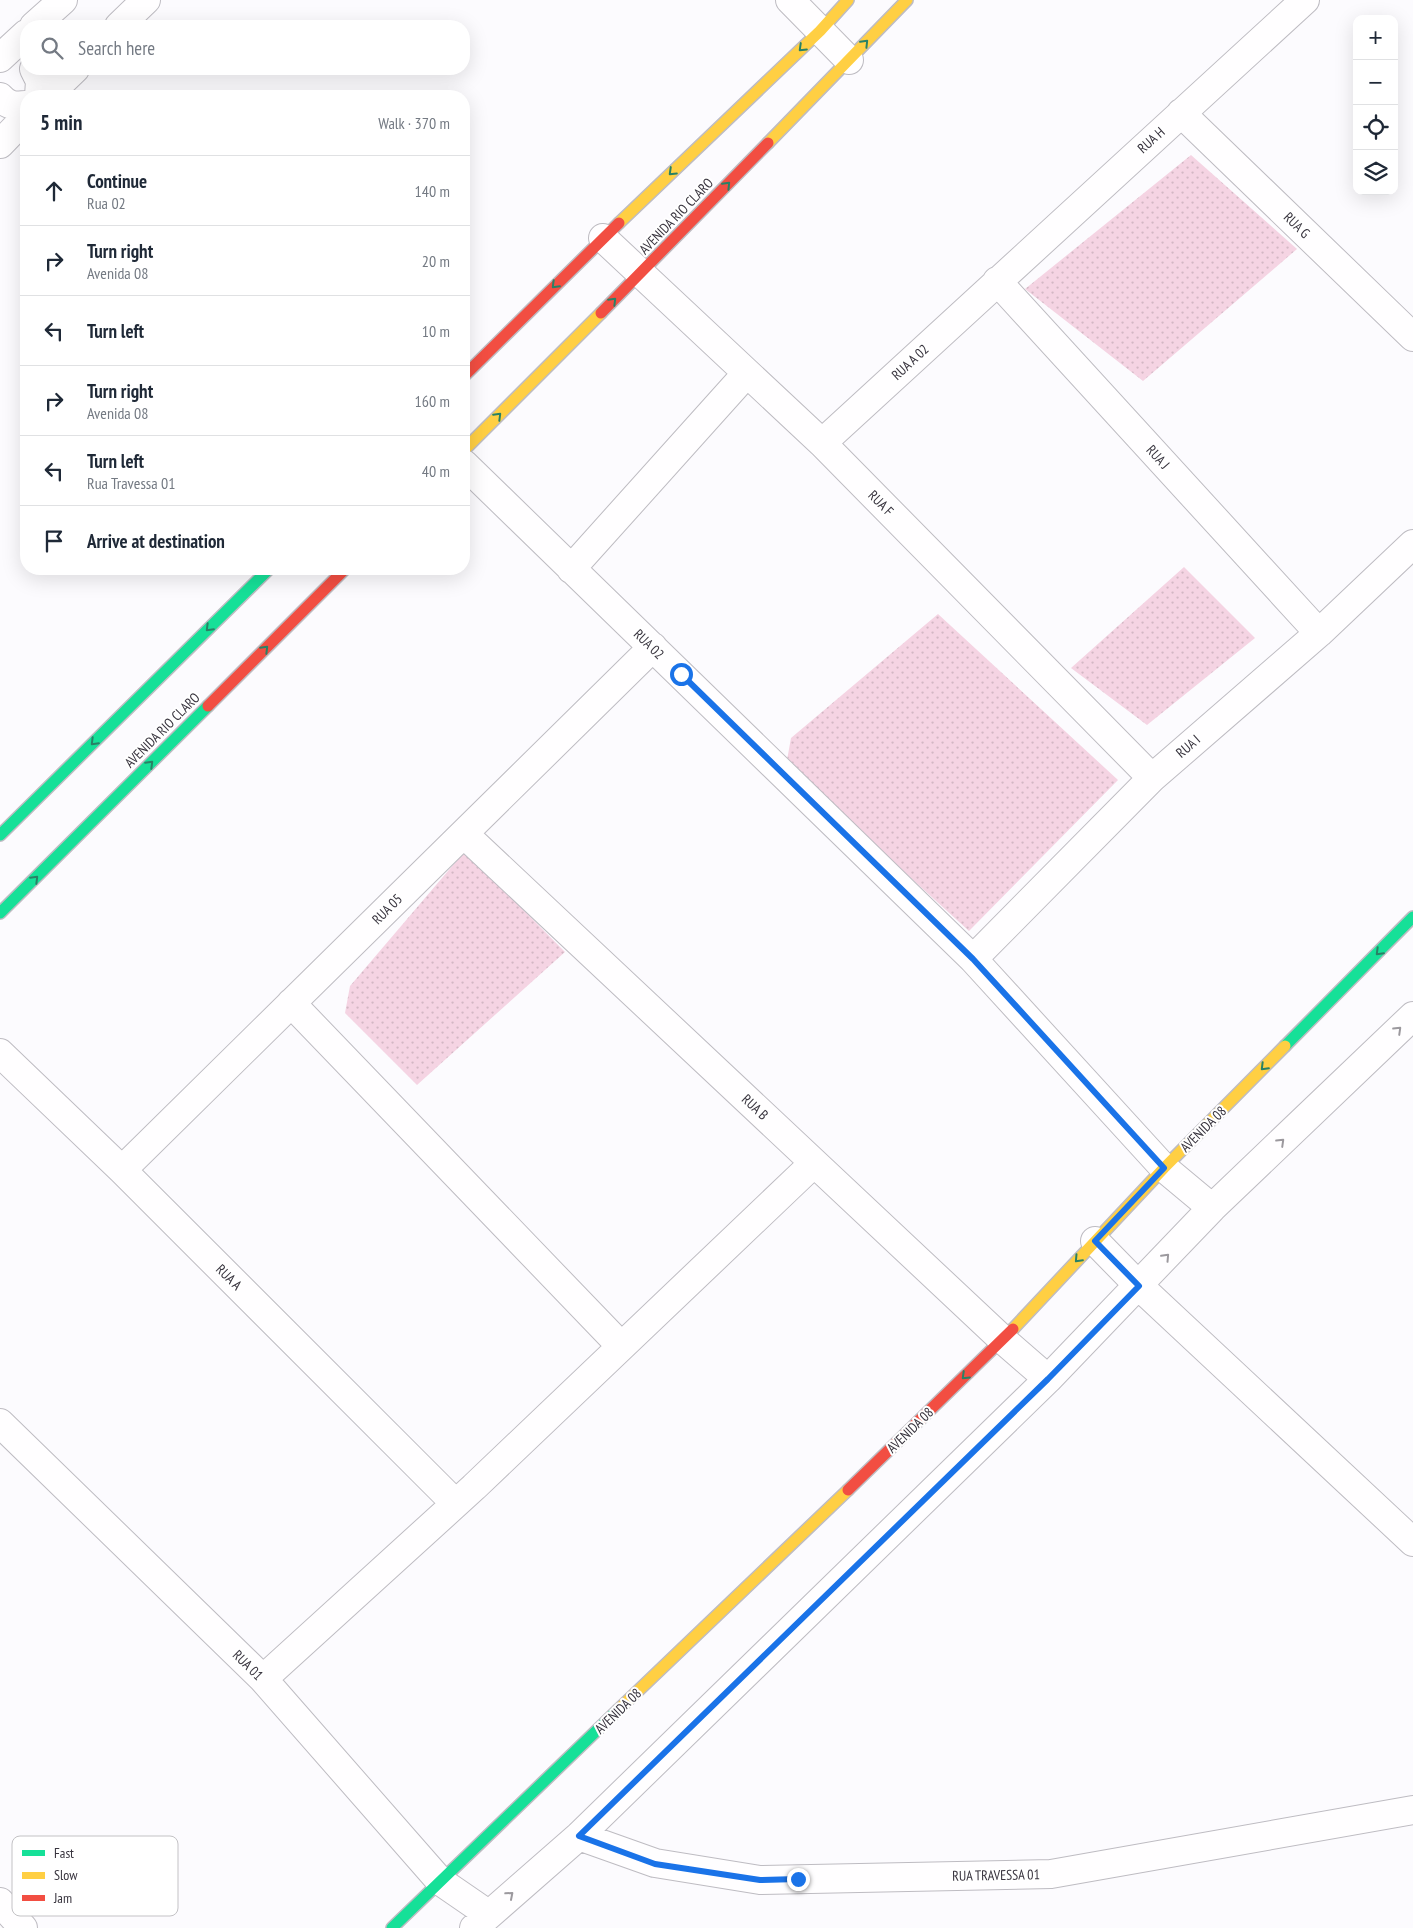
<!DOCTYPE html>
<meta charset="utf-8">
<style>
body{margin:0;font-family:"PT Sans Narrow",sans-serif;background:#f6f6f7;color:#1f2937}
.controls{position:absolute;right:15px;top:15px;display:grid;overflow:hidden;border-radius:10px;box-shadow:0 5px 20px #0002}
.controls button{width:45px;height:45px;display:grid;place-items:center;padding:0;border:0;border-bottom:1px solid #e0e1e3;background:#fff;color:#1f2937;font:25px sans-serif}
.stop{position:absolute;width:15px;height:15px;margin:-11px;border:4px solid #1a73e8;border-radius:50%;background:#fff}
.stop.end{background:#1a73e8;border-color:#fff;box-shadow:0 1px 5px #0008}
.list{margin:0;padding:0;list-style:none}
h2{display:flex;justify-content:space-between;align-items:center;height:65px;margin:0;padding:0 20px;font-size:21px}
h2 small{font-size:16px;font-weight:400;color:#747a83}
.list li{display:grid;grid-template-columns:32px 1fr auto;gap:15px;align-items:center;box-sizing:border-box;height:70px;padding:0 20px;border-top:1px solid #e0e1e3}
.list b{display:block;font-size:19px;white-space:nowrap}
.list p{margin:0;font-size:16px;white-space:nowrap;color:#747a83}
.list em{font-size:16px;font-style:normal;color:#747a83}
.icon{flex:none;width:28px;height:28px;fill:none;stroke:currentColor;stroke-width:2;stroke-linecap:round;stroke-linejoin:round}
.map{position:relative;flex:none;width:1413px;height:1928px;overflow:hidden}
.search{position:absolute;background:#fff;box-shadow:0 5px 20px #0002;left:20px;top:20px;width:450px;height:55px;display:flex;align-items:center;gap:12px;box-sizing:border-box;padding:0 18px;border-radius:20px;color:#747a83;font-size:19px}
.panel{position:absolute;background:#fff;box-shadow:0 5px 20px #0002;left:20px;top:90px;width:450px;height:485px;border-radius:20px}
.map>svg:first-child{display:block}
.park{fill:url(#park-dots)}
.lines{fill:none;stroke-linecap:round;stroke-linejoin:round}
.street-casing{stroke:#bebcc2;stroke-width:30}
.fast-casing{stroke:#bebcc2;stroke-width:14}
.slow-casing{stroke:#bebcc2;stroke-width:14}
.jam-casing{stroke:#bebcc2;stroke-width:14}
.street{stroke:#fffeff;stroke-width:28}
.fast{stroke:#16e098;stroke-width:11}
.slow{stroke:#ffcf43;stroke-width:11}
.jam{stroke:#f24e42;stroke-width:11}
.oneway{stroke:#298166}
.oneway2{stroke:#9c999e}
.route{stroke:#1a73e8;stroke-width:6}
.labels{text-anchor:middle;stroke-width:4;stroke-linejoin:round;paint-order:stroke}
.street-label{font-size:14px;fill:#38343e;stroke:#fff}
.key{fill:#fff;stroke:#c3c2c5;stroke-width:1}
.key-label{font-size:14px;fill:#38343e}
</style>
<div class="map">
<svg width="1413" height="1928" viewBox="0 0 1413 1928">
<defs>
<pattern id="park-dots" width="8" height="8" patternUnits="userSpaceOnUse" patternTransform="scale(1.25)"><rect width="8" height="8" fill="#f5d4e3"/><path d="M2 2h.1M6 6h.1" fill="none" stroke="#d3b7c4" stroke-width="1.8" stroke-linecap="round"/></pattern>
</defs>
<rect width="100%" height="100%" fill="#fcfbfe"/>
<path class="park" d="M1191,155L1297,249L1143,381L1025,289Z
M1184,567L1255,638L1147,725L1071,668Z
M938,614L1118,780L969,931L845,818L787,760L791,738Z
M465,851L565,952L417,1085L345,1013L350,986Z"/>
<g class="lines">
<defs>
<path id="street" d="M790,0L849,60
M34,26L63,0
M119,26L146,0
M0,58L26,34
M34,69L40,81L39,96
M47,96L75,69
M0,97C8,106 15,106 26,105
M1181,113L1413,337
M0,144L26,117
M603,238L822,443L1152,778
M997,281L1319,633
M822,443L1305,0
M464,464L973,959L1164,1168L1212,1208
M571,569L747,373
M464,834L1003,1340L1048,1379
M973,959L1152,778L1319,633L1413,544
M291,1003L621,1346
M0,1053L122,1170L455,1503
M122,1170L653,647
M1095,1241L1139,1286L1413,1542
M0,1423L263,1679L440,1881L488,1914
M263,1679L474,1487L814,1163
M579,1836L655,1863L760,1880L1051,1874L1413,1810
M0,1902L23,1928
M474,1928L579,1836L1048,1379L1212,1208L1413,1016"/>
<path id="fast" d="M0,835L269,569
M0,913L208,706
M1285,1046L1413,917
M392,1928L618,1710"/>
<path id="slow" d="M768,143L907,0
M619,223L820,31L848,0
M464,450L601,313
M1013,1329L1164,1168L1285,1046
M618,1710L848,1490"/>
<path id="jam" d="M601,313L768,143
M464,376L619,223
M208,706L345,569
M848,1490L1013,1329"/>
</defs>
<use href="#street" class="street-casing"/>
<use href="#fast" class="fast-casing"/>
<use href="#slow" class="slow-casing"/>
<use href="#jam" class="jam-casing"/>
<use href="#street" class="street"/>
<use href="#fast" class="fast"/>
<use href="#slow" class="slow"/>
<use href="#jam" class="jam"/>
</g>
<defs><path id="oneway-chevron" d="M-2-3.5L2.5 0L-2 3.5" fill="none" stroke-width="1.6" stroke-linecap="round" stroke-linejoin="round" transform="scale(1.25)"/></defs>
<g class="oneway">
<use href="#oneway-chevron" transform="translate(865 43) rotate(-46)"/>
<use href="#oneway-chevron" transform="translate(802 48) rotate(136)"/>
<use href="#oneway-chevron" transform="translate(672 172) rotate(136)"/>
<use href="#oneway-chevron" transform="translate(727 185) rotate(-46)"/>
<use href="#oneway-chevron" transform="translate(555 285) rotate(135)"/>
<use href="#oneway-chevron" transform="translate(613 301) rotate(-45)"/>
<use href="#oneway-chevron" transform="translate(498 416) rotate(-45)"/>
<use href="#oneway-chevron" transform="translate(209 628) rotate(135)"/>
<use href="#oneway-chevron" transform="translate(265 649) rotate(-45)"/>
<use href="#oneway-chevron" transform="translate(94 742) rotate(135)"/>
<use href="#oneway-chevron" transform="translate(150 764) rotate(-45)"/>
<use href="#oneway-chevron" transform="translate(35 879) rotate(-45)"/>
<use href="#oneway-chevron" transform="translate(1379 952) rotate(135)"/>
<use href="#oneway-chevron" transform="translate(1264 1067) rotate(135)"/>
<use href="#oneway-chevron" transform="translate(1078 1259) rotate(133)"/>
<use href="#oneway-chevron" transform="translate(965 1376) rotate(136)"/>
</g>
<g class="oneway2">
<use href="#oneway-chevron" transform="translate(1398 1030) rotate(-44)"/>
<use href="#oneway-chevron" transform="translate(1281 1142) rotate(-44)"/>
<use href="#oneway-chevron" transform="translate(1166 1257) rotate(-47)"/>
<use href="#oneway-chevron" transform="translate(510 1895) rotate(-41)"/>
</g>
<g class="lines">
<path class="route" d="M681,674L973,959L1164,1168L1095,1241L1139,1286L1048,1379L579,1836L655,1864L760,1880L798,1879"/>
</g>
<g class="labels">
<g class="street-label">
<text transform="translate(1151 140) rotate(-42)" y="5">RUA H</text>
<text transform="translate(676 216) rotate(-46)" y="5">AVENIDA RIO CLARO</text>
<text transform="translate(1297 225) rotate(44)" y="5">RUA G</text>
<text transform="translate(910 362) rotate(-43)" y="5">RUA A 02</text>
<text transform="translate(1158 457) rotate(48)" y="5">RUA J</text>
<text transform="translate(881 503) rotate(45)" y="5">RUA F</text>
<text transform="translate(649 644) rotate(44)" y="5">RUA 02</text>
<text transform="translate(162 730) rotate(-45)" y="5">AVENIDA RIO CLARO</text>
<text transform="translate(1188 746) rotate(-41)" y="5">RUA I</text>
<text transform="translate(387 909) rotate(-45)" y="5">RUA 05</text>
<text transform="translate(755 1107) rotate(43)" y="5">RUA B</text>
<text transform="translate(1203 1129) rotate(-45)" y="5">AVENIDA 08</text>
<text transform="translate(229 1277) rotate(45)" y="5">RUA A</text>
<text transform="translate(910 1430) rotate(-44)" y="5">AVENIDA 08</text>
<text transform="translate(248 1665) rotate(45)" y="5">RUA 01</text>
<text transform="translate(618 1711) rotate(-44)" y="5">AVENIDA 08</text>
<text transform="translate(996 1875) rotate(-1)" y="5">RUA TRAVESSA 01</text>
</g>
</g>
<rect x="12" y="1836" width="166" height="80" rx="8" class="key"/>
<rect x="22" y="1850" width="23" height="6" fill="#16e098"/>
<rect x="22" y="1872" width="23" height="7" fill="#ffcf43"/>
<rect x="22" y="1895" width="23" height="6" fill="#f24e42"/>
<g class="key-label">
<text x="54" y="1858">Fast</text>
<text x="54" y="1880">Slow</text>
<text x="54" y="1903">Jam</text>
</g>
</svg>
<div class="controls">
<button>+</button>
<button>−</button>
<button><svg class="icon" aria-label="locate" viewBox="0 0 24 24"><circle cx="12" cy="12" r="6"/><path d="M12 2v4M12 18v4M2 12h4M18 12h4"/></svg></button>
<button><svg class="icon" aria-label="layers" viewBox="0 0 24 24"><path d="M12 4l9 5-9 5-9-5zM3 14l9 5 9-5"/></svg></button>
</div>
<div class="stop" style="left:681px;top:674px"></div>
<div class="stop end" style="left:798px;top:1879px"></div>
<div class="search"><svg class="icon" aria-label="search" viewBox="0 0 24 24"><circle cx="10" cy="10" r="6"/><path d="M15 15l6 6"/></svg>Search here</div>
<section class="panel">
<h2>5 min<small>Walk · 370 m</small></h2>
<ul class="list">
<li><svg class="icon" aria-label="ahead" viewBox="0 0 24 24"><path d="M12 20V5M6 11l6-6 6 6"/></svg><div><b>Continue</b><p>Rua 02</p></div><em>140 m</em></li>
<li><svg class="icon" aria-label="right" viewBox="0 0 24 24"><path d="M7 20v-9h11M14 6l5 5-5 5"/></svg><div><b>Turn right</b><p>Avenida 08</p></div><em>20 m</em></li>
<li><svg class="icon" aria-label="left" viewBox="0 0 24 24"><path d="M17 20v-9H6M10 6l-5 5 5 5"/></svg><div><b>Turn left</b></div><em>10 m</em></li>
<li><svg class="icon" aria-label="right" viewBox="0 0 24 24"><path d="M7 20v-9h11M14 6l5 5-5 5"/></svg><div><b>Turn right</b><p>Avenida 08</p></div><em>160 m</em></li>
<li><svg class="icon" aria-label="left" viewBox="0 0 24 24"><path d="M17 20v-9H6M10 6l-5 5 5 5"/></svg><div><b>Turn left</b><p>Rua Travessa 01</p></div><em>40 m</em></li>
<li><svg class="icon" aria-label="arrive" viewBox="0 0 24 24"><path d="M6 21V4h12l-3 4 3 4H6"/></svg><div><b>Arrive at destination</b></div></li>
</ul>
</section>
</div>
